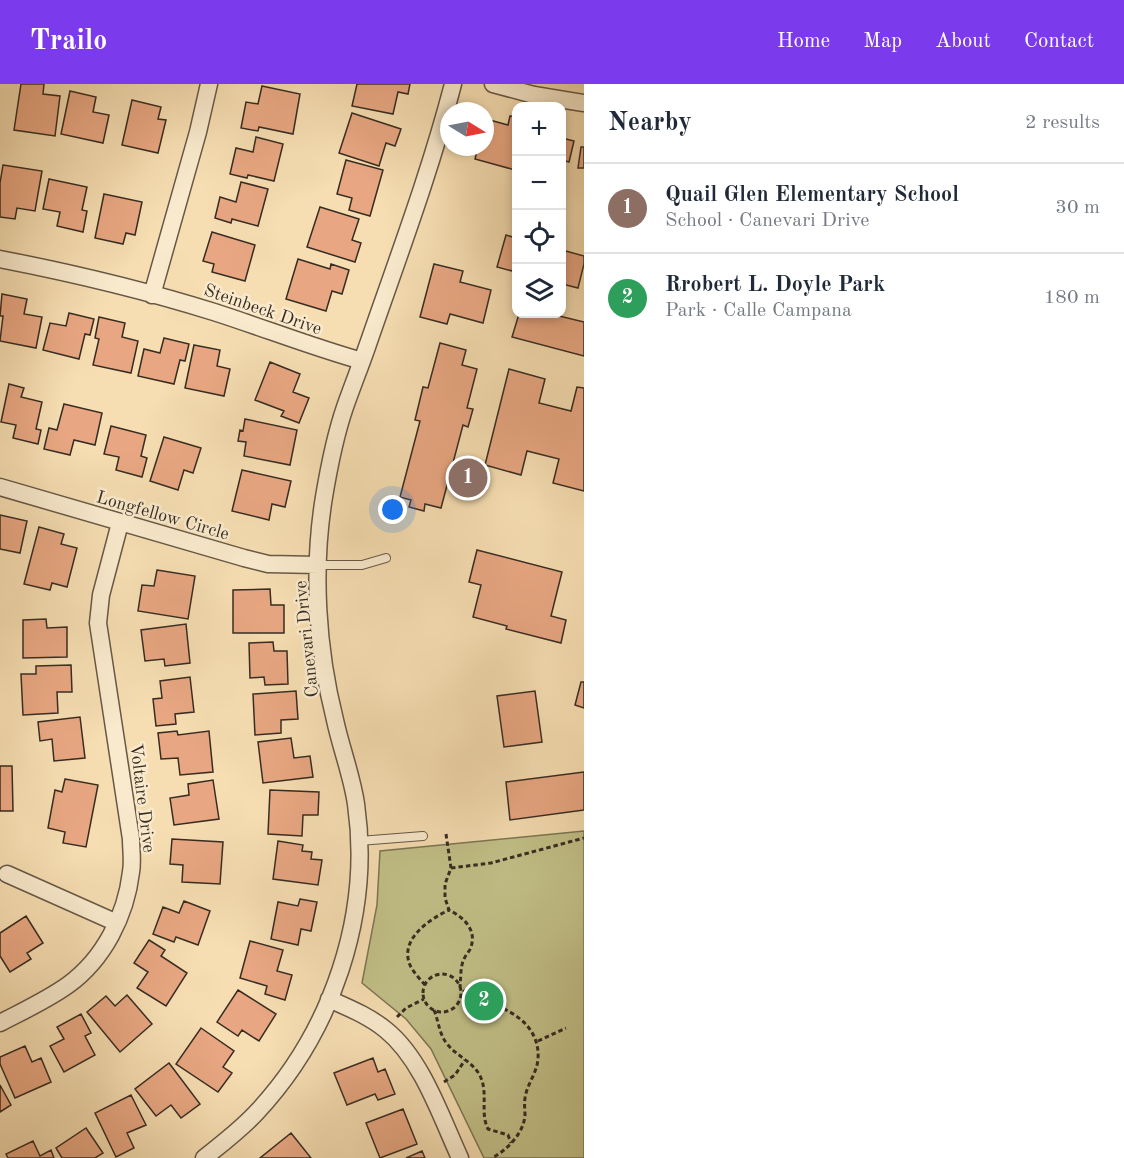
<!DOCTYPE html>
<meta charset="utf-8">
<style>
body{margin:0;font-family:"Old Standard TT",serif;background:#f6f6f7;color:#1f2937}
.controls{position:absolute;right:18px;top:18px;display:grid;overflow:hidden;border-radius:12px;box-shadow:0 3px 9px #0003}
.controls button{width:54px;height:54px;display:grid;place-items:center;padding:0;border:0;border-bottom:2px solid #e0e1e3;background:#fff;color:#1f2937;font:30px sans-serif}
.compass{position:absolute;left:440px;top:18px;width:54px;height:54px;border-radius:50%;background:#fff;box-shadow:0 3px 9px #0003;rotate:100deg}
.you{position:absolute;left:393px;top:426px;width:21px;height:21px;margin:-15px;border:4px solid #fff;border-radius:50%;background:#1a73e8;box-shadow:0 0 0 9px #1a73e833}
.badge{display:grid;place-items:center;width:39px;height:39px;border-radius:50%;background:#7c3aed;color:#fff;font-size:20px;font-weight:700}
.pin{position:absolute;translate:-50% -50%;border:3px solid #fff;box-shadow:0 2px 6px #0006}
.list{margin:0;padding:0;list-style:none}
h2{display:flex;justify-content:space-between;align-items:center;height:78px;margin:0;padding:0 24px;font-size:26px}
h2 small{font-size:20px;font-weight:400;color:#747a83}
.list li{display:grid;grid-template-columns:39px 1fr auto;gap:18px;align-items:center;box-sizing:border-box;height:90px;padding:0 24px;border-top:2px solid #e0e1e3}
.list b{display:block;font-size:22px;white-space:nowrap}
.list p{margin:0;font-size:20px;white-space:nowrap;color:#747a83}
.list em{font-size:20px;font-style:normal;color:#747a83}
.icon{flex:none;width:33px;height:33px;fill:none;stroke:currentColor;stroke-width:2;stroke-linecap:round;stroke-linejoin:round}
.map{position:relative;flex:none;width:584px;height:1074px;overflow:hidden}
header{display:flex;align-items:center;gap:36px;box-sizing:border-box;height:84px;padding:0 30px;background:#7c3aed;color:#fff}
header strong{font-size:28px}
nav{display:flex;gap:33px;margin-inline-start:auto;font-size:21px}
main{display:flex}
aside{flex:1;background:#fff}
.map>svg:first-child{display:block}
.green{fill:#c2c088;stroke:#7c7655;stroke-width:1.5}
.building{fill:#e8a782;stroke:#372c22;stroke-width:1.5}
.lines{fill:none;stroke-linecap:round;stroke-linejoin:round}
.service-casing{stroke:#675846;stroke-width:10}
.minor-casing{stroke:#675846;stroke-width:19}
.path{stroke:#372c22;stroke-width:3;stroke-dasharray:4.5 3;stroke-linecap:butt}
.service{stroke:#f9eacd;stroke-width:8}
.minor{stroke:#f9eacd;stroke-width:16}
.labels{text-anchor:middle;stroke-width:5;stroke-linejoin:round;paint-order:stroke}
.street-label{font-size:18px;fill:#372c22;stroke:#f9eacd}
</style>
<header>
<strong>Trailo</strong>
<nav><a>Home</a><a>Map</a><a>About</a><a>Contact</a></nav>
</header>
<main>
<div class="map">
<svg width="584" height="1074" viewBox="0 0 584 1074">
<rect width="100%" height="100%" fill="#f6deb2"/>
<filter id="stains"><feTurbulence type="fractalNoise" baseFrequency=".00333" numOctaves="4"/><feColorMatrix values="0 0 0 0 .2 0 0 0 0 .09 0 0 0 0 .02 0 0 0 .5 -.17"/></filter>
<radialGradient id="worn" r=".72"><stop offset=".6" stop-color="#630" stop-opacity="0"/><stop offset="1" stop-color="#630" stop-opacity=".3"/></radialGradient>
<path class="green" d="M584,747V1074H484L431,965L406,935L362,899L377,821L380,767Z"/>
<path class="building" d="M21,0H44L43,10L60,12L55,52L14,46Z
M357,0H410L408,10L398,8L393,30L352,22Z
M262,2L300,10L293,50L259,43L258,47L241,44L246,18L258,20Z
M70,7L96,13L93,28L109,31L103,59L61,50Z
M132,16L161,23L158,35L166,36L158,69L122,61Z
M352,29L401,45L395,62L386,59L379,82L339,69Z
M510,32L516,33L515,86L475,75L478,63H485L486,35L508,41Z
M256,53L283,60L274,97L248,91L247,94L230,90L236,64L253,68Z
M562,54L574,57L569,78L562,76Z
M581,63H584V84H578Z
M346,76L383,86L370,132L349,126L352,114L337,110Z
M3,81L42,87L35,127L17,124L15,135L0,133V99Z
M49,95L87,103L82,126L87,127L83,148L57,142L60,128L43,125Z
M241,98L268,105L258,142L232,135L231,139L215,134L220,113L236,118Z
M104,110L142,118L135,151L126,149L123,160L95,154Z
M320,123L359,135L352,156L361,159L355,178L307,163Z
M212,148L255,161L245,197L212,188L214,180L203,177Z
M506,151L516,154V188L497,183Z
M562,166L584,172V180L578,204L562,200Z
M298,175L330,185L331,180L349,186L342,210L332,207L326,227L286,215Z
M434,180L463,187L460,198L491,206L483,239L450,230L447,240L420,233Z
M2,210L27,215L24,230L42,233L36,264L0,257L3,232H0Z
M69,229L94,235L90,251L85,250L79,275L43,266L50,239L66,242Z
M519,230H551L584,238V272L512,253Z
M99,233L125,239L122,253L138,257L131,289L93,281L99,255L95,254Z
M164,254L189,260L185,277L180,276L174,300L138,292L144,265L160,269Z
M440,259L466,266L462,281L477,285L467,324L473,325L468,343L463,341L441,424L425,420L424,427L409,423L411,416L400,413L420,337L415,336L423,303L428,304Z
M194,261L220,266L217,282L230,285L224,312L185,304Z
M270,278L300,290L293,308L309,314L299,339L281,332L284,327L255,316Z
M509,285L545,295L539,319L571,327L577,303L584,304V407L553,399L559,375L527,367L521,391L485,381Z
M9,300L24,304L21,313L42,318L36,345L41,346L38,360L13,354L16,341L1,338Z
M64,320L102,329L95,361L74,356L70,371L44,365L49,344L57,346Z
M245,335L297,346L290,381L244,372L246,358L238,357L240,346L243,347Z
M111,342L146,351L141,372L147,374L142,393L116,386L119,373L104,370Z
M164,353L201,364L193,389L184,386L178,406L150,397Z
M242,386L291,397L285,423L272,420L269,436L232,427Z
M0,431L27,437L20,469L0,465Z
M39,443L64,450L61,460L77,464L67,503L52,499L50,506L24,500Z
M477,466L562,488L551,532L566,536L561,559L506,545L507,542L473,533L481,501L469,498Z
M157,486L195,492L188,535L138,527L142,501L154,502Z
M270,505L271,521H284V549H233V506Z
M46,535L47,544L67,543V573L23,574V536Z
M186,540L190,579L165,582L164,575L145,577L141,546Z
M273,558L274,567H287L288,600L265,601L264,593L250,594L249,559Z
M71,581L72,608H57L58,629L23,631L21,590H36V582Z
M190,593L194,628L175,630L176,640L156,642L153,615L162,614L160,597Z
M581,598H584V624L575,621Z
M296,607L298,635L281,636V649L255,651L253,610Z
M535,607L542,658L504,663L497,612Z
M80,633L85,674L54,677L52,655L40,657L38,638Z
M177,647L178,651L209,647L213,688L180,691L178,674L161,675L158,649Z
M291,654L294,674L310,672L313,693L263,699L258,658Z
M0,682H12L13,727H0Z
M584,688V726L510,736L506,698Z
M65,695L98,701L86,763L63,759L65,748L48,744L55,706L62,708Z
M213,696L219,735L174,741L170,714L189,711L188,700Z
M270,706L319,708L318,731H303L302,752L268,750Z
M172,755L223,758L220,800L182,798L183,781L170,780Z
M278,757L303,761L302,767L312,768L311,775L322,776L318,801L273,795Z
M300,815L317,818L311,847L301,845L298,861L271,855L278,818L298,822Z
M184,817L210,827L198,861L176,853L174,858L153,850L163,823L179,829Z
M26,832L43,859L27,869L31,875L10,888L0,872V849Z
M149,856L165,866L161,872L187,889L166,922L137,904L148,888L134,879Z
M250,857L283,866L277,887L292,891L285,916L265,910L267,902L240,894Z
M238,906L276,930L259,957L242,946L238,952L217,938Z
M127,911L152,940L120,968L87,928L106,912L115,922Z
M81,930L91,949L85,952L95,971L64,988L50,962L64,955L57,943Z
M201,944L234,967L223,983L232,989L218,1008L176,980Z
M25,962L32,978L41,974L51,998L15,1014L0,980V973Z
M373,974L378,988L385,985L395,1010L378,1016L375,1010L347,1021L334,989Z
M169,979L200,1020L181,1034L171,1021L156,1032L135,1005Z
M0,1001L11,1021L0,1028Z
M131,1011L146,1041L127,1049L134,1064L116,1073L95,1029Z
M403,1025L417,1060L380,1074L366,1039Z
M86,1044L103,1069L95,1074H62L56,1064Z
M291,1049L311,1074H260Z
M33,1057L40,1072L51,1066L54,1074H8L6,1070Z
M422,1067L425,1074H406Z"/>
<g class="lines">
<defs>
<path id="service" d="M318,481H362L386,474
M359,757L423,752"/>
<path id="minor" d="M493,0L534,11L584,19
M0,175C72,189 144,206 214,228C264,244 312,263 362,277
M152,211L198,48L209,0
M0,403L244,474L268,480L318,481
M7,790L117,839
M329,915C349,924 369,932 386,946C422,975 441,1033 460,1074
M0,939C23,927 47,916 68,901C104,875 126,831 131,788C133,777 131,766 131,755L98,539L101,511L120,439
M204,1074C222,1060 241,1045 256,1029C332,948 372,831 356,720C352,692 341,664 335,636C317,565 312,486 324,413C329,383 335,352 345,323C352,303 360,283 367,263C397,176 430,89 453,0"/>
</defs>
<use href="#service" class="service-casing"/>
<use href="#minor" class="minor-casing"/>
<path class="path" d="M446,750L451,784L445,800V814L449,826C463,833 477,845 471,863C470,867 466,870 464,875C460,883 461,894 460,903C464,907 469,912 474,915C480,918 486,918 492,920C518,929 540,946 538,975C537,989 527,1000 525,1014C524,1020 525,1026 525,1032C523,1050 507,1066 492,1074
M451,784L491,779L584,754
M423 909a19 19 0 1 1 38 0a19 19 0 1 1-38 0Z
M425,901C420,895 413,888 410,881C399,855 430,835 449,826
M434,926C439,938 439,951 448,961C458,973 475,979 481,994C488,1011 480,1029 488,1045L508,1051L511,1059
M397,933L406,924L424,915
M538,957L566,944
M444,998L455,991L465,976"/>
<use href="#service" class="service"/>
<use href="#minor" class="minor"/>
</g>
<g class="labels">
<g class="street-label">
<text transform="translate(263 225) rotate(19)" y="6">Steinbeck Drive</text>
<text transform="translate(163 431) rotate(16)" y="6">Longfellow Circle</text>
<text transform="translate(306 555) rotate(-96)" y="6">Canevari Drive</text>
<text transform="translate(143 714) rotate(83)" y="6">Voltaire Drive</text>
</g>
</g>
<rect width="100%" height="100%" filter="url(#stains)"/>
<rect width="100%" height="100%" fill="url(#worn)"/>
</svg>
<div class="controls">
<button>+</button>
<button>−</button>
<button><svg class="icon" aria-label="locate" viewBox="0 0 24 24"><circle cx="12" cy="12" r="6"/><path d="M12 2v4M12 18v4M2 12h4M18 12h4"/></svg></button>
<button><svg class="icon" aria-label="layers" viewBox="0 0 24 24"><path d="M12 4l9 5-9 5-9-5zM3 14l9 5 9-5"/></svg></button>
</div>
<svg class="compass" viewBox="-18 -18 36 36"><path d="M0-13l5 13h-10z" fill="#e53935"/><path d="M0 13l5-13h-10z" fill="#747a83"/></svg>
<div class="you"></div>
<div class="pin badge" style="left:468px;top:394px;background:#8d6e63">1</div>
<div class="pin badge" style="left:484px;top:917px;background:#2e9e5b">2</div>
</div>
<aside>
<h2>Nearby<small>2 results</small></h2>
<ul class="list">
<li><span class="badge" style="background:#8d6e63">1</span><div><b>Quail Glen Elementary School</b><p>School · Canevari Drive</p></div><em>30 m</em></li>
<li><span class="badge" style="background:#2e9e5b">2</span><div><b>Rrobert L. Doyle Park</b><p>Park · Calle Campana</p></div><em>180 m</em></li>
</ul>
</aside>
</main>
